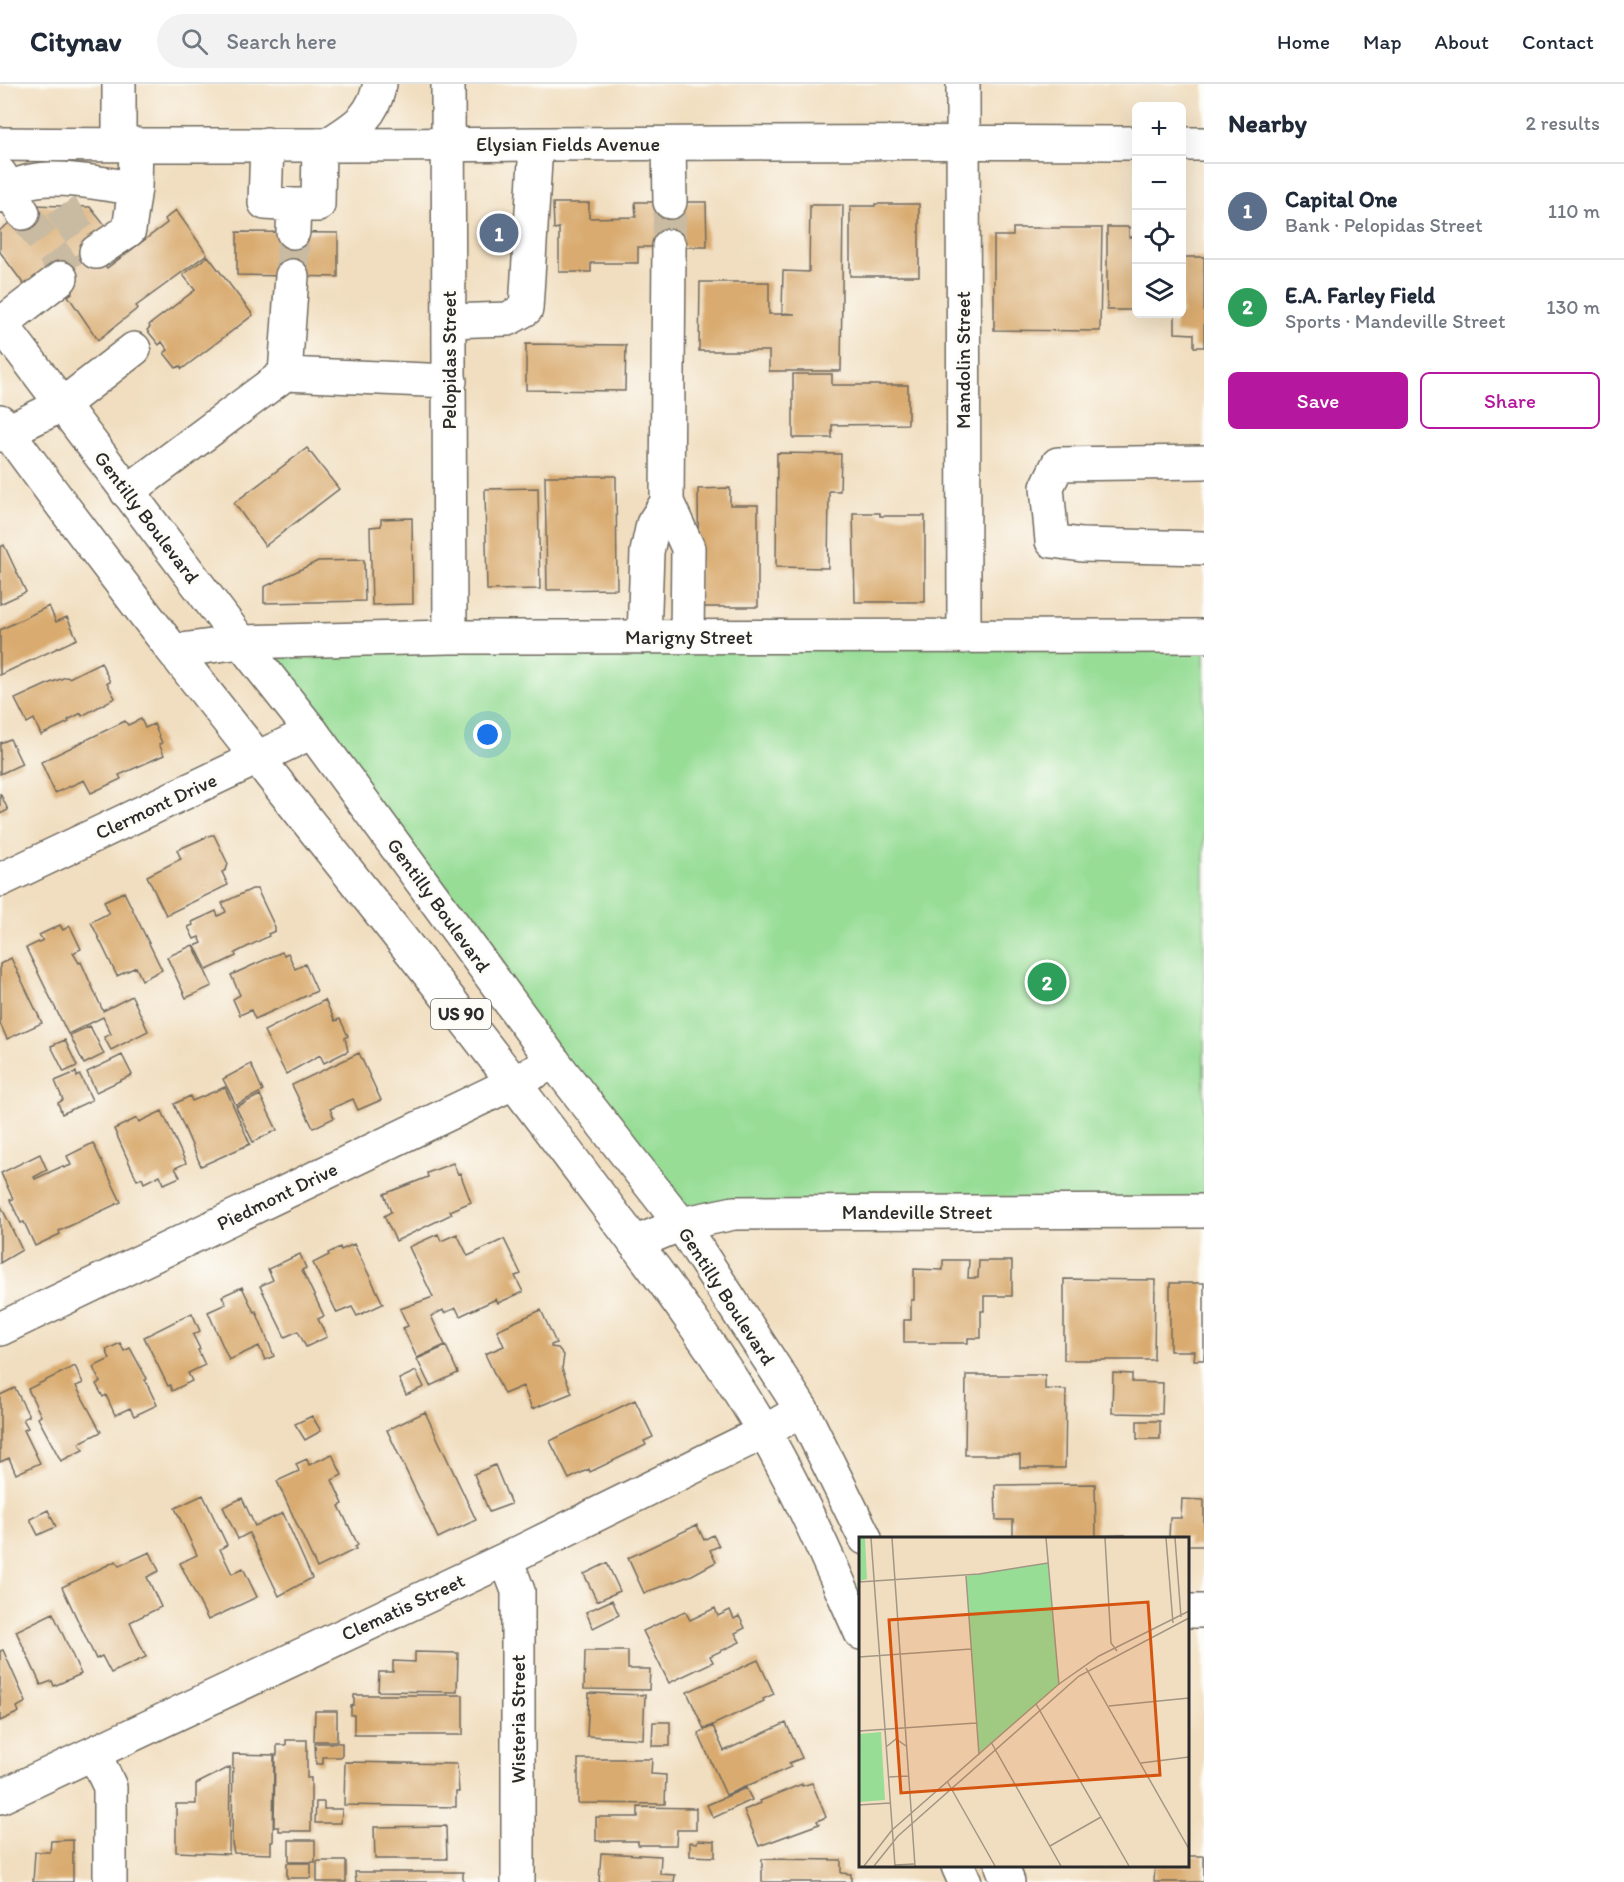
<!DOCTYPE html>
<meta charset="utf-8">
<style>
body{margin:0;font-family:Itim,sans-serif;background:#f2f2f3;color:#1f2937}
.controls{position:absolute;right:18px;top:18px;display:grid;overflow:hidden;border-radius:9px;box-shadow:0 6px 24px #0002}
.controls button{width:54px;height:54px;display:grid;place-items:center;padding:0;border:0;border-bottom:2px solid #e0e1e3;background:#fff;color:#1f2937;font:30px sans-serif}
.you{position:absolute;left:488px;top:651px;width:21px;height:21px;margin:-15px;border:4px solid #fff;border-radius:50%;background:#1a73e8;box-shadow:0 0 0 9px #1a73e833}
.badge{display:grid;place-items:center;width:39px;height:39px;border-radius:50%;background:#b5179e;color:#fff;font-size:20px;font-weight:700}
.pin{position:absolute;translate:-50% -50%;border:3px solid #fff;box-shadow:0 2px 6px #0006}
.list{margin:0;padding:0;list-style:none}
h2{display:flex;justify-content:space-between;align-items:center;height:78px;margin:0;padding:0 24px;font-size:26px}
h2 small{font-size:20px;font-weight:400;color:#747a83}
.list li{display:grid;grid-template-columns:39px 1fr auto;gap:18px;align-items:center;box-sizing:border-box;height:96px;padding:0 24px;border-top:2px solid #e0e1e3}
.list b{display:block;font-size:22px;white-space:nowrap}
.list p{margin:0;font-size:20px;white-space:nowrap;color:#747a83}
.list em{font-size:20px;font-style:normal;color:#747a83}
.actions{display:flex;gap:12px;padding:18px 24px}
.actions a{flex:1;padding:14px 0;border:2px solid #b5179e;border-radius:9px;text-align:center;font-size:21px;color:#b5179e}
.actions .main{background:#b5179e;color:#fff}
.icon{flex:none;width:33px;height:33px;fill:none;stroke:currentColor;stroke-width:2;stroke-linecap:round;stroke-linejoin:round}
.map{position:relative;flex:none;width:1204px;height:1798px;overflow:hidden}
header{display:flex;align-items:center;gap:36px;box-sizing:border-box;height:84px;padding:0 30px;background:#fff;border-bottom:2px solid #e0e1e3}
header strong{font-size:28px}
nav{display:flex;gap:33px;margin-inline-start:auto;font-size:21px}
.search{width:420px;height:54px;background:#f2f2f3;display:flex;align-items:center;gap:15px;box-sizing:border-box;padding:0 21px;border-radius:33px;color:#747a83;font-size:22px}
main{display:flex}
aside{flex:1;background:#fff}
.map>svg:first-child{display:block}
.green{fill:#97dd96;stroke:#618460;stroke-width:1.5}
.building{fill:#d9ab6f}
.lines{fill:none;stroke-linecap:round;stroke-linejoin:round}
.minor-tunnel{stroke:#c9baa2;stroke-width:33;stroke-dasharray:33 16;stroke-linecap:butt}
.minor-casing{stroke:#706a5f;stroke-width:36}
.major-casing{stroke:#706a5f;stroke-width:36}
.minor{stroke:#fff;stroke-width:33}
.major{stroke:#fff;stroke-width:33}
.labels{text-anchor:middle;stroke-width:6;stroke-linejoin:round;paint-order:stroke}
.shield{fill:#fdfcf7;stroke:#6a6a68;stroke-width:1.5}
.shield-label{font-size:18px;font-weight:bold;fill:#2b2b2b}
.street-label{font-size:20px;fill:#2b2b2b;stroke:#fdfcf7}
.inset-road{fill:none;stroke:#a29684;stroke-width:1.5}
.view{fill:#d5540f;fill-opacity:0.15;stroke:#d5540f;stroke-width:3}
.inset-edge{fill:none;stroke:#2b2b2b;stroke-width:3}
</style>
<header>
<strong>Citynav</strong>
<div class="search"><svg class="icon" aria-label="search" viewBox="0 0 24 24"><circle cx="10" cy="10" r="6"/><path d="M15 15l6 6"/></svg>Search here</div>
<nav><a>Home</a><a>Map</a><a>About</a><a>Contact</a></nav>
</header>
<main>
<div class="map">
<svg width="1204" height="1798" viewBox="0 0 1204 1798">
<rect width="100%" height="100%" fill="#fdfcf7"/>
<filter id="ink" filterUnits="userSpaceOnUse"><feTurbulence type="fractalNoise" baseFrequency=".0167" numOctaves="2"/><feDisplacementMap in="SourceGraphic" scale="12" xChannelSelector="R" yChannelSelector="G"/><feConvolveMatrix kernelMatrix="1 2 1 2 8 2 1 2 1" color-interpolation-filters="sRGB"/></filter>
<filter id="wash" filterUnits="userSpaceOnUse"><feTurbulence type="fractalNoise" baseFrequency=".008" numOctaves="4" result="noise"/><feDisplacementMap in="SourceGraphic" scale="24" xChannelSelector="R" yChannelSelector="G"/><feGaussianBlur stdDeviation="1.35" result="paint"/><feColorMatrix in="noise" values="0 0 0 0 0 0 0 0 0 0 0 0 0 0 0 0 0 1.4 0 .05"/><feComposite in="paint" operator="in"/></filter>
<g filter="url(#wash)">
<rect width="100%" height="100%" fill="#f1dec0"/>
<path class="green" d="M1204,552V1127L681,1140L241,558Z"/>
<g id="blocks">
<path class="building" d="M635,118H706L707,163H638V179H591V188H559V144L554,145L553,119H589V134L636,133Z
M875,120H919V192H850V122H875Z
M33,121L90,123L106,143L88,157L107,184L167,139L165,135L176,126L207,170L136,222L138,224L98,256L68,212L72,209L53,183L25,202L0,168V146Z
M810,121H843L841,287H769V267H699L700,198H769V230H795L782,229L783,187L809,188Z
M1107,143H1129V153H1136V226H1107Z
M1013,144H1102L1100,247L994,246V152H1013Z
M237,148L338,149V193L237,191Z
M208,172L253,231L182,285L180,282L176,284L164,269L168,266L162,258L159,261L147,246L150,243L149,241L195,206L183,191Z
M1182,173H1204V263H1194V250L1175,249V230H1182Z
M526,260L626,261L625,307L526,306Z
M793,290H832V301H908V340L832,341V354H793Z
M307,364L339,405L265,462L234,419Z
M777,369L841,370L840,407H829L828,484L776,483Z
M545,392H616L617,505L547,506Z
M538,404L540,505L487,506L485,405Z
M730,404V421H758V523H699L698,405Z
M853,429H880V432H925V518H855Z
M412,434L413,520L372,521L370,443L381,442V435Z
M4,461L26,508L0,520V463Z
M364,476L365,517L264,519V503L318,477Z
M49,522L56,538L67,533L77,555L0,591V546Z
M101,578L110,598L107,599L115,614L82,632L81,629L68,636L69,638L41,651L34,635L27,639L15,615L50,599L66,593L69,594Z
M141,635L145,644L154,640L162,659L159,660L164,671L119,691L121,695L91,709L84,696L55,709L41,678L125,637L128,641Z
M10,655L22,680L0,690V659Z
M0,709L8,726L0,730Z
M211,751H214L228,780L226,786L222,788L228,801L166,831L147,792L181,775L177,766Z
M252,805H257L275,843V847L268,850L269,852L235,869L236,872L207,886L195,862L202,859L199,853L194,855L188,843L193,841L192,838L216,827L218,832L226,828L222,819Z
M124,808L162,886L142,896L136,883L117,892L91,838L109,829L104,817Z
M60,841L63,846L70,842L81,865L73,869L79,879L81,878L103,927L132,912L148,947L111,966L104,953L111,950L103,933L68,950L26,864L43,856L39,851Z
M193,861L212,902L186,914L167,873Z
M282,868L284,871L288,869L295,885L305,880L317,907L255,935L251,926L240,931L233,915L240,911L231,891Z
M11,874L42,939L7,955L0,939V880Z
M325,916L335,937L340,935L348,952L345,954L348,967L324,979L320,971L286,990L264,947Z
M90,942L104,970L84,980L70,951Z
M65,956L77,982L64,988L51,962Z
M359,969L381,1016L358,1026L353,1015L330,1025L334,1034L313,1044L292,1001Z
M122,971L132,991L96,1008L87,988Z
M251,980L263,1007L236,1021L223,995Z
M76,988L77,993L80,991L92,1016L62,1030L58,1019L63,1016L55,997Z
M225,1003L250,1060L201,1082L174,1020L190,1012L192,1017Z
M260,1011L277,1046L253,1058L236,1023Z
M162,1027L186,1079L175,1084L180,1093L164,1100L160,1091L144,1099L142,1094L137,1096L114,1045L137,1034L139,1038Z
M93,1059L121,1118L59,1147L60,1150L35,1162L24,1138L21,1139L10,1116L13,1115L1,1089L40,1070L47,1086L34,1093L35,1095L63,1082L64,1084L71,1081L67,1072Z
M453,1079L458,1090L460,1089L471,1118L450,1127L452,1130L396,1157L384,1132L391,1128L384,1110L428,1093L427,1089Z
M0,1120L22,1166L0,1179Z
M438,1150L441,1157L457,1150L468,1172L504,1155L521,1190L515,1192L523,1208L498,1219L496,1215L460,1232L456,1224L444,1229L443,1226L431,1232L445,1261L417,1274L403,1244L408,1242L400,1225L433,1213L409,1163Z
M354,1160L383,1220L357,1232L352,1223L337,1229L313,1179L329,1171L328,1169L340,1163L341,1166Z
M300,1170L306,1184L302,1186L324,1232L318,1235L327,1253L306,1263L298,1247L285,1253L260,1202L273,1196L268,1185Z
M943,1176H969L968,1194H978L979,1177H1012V1212H984V1227H981V1254H968V1259H904V1236H911V1216H914V1185L943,1186Z
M1064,1195L1155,1196L1154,1276H1064Z
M1170,1199H1204V1276H1194L1195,1267H1170Z
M242,1203L254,1228L256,1227L274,1272L265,1276L259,1262L229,1276L208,1228L226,1220L222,1212Z
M541,1226L556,1259L551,1261V1263L558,1264L564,1271L562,1285L572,1309L532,1325L523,1302L504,1310L485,1270L504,1262L497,1246Z
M192,1229L200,1247L193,1251L200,1265L198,1266L205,1281L188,1289L192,1297L172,1307L170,1301L168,1302L144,1253Z
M120,1259L124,1267L130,1264L147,1295L145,1296L157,1321L134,1332L130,1324L115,1331L106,1311L103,1313L96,1300L100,1298L93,1283L110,1275L106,1266Z
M446,1262L458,1289L430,1302L417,1275Z
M75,1282L83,1299L76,1302L101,1348L79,1359L83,1366L61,1377L38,1334L41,1332L28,1305Z
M416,1287L424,1303L406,1311L399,1295Z
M1113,1289L1132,1290V1298L1163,1299L1162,1330L1112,1329Z
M966,1291H1045V1305L1066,1306L1065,1384H1020V1371H965Z
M15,1304L29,1332L23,1335L28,1344L24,1346L40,1379L16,1390L9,1374L0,1378V1311Z
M635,1316L653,1353L644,1357L646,1361L590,1388L589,1385L569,1395L550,1357Z
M425,1328L476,1436L438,1454L387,1346Z
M312,1332L321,1347L305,1356L295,1340Z
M1137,1337H1160V1355H1137Z
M332,1370L342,1391L332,1396L343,1420L339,1422L358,1461L355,1463L356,1465L317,1484L277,1397L299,1387L296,1380L307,1375L309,1381Z
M495,1381L511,1420L489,1428L474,1390Z
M1095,1400L1096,1452L1125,1451V1454H1013V1436H996L995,1401Z
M203,1411L227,1461L220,1465L232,1490L243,1484L257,1513L208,1536L180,1479L197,1471L175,1424Z
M242,1414L255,1442L283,1429L312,1494L279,1512L249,1449L238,1455L223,1423Z
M1182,1415L1204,1416V1462H1188V1454H1169L1170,1434H1181Z
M48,1426L56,1443L38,1451L30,1435Z
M697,1441L704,1456L713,1451L719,1462L710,1466L716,1478L692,1491L644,1509L628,1474Z
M150,1468L159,1487L147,1493L161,1523L130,1538L146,1573L111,1589L102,1572L96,1575L62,1503L116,1477L119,1482Z
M607,1479L620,1507L597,1517L584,1490Z
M612,1516L619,1531L593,1544L586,1528Z
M715,1524L718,1532L730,1526L734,1535L739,1532L745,1544L735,1549L740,1558L710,1572L713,1578L669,1599L643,1547L685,1527L690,1536Z
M53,1529L81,1590L54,1602L52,1597L41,1601L16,1547Z
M3,1566L26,1618L17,1623L19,1628L0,1637V1567Z
M585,1567H628V1585H650L649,1606L584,1605Z
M415,1568L458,1569L457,1608L378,1607L379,1588H393V1577L415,1578Z
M758,1576L774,1610L763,1615L764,1617L704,1645L687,1608Z
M589,1609L645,1611L643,1655L587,1652Z
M354,1611H463V1651H354V1631H351V1622L354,1621Z
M315,1627H337V1657H314Z
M653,1638H670V1662H652Z
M786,1639L802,1674L789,1679L791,1683L726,1711L698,1649L713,1642L724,1667Z
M286,1656H307V1694H311V1747H279V1743H274L275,1671H277V1661H286Z
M315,1659H342V1673H323V1680H316Z
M233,1670L274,1671L273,1758H271V1770L234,1769L232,1759Z
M578,1675H652L651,1690L666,1691L665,1720L578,1719Z
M345,1678L457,1680L459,1708H456V1723L344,1721Z
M230,1683L229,1770L176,1768V1720H196V1700Z
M812,1699L826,1733L817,1737L819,1740L759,1762L744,1726L761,1719L760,1717L802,1700V1702Z
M746,1704L752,1716L713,1734L707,1721Z
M316,1718H324V1725H342L341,1739H315Z
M638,1723L696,1724V1746H677L676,1761H638V1757H596V1733H638Z
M446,1742L447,1775H375L374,1743Z
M73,1756V1798H33L35,1768H50L51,1757Z
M289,1756H315V1778H289Z
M698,1756L715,1757V1773L690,1772V1758L697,1759Z
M601,1769L661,1772L660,1790L675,1791L674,1798H599Z
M1188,1772H1204V1798H1154L1155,1782H1188Z
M762,1775L841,1776V1789L851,1790V1798H762Z
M317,1777H346V1798H317Z
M287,1779H311V1794H287Z
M355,1788H463V1798H356Z"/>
</g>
</g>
<g filter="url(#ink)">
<use href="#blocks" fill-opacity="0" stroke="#706a5f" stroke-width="1.5"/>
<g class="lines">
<path class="minor-tunnel" d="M61,122L93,171
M23,129L68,189
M669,162L670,118
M292,192L293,148"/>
<defs>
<path id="minor" d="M448,0L450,553
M963,0L964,553
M267,60L265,119L294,121
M669,60L670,118
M0,90L23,129
M0,112C31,82 96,100 135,104
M293,148L294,121H318L319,61
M669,162L667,418L688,464L687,553
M96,168L129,146L135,104L136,60
M449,237L508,235L526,225L536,61
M1,240L61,194
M285,290L292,192
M0,351L62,321L134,265
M1204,378L1058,380L1047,403L1052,457L1082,461L1204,464
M127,408L285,290L450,297
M644,553L647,468L653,440L667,418
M174,567L241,558L450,553L1204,552
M0,796L312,648
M635,1159L681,1140L734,1129L1204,1127
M0,1245L515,998L554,978
M506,1475L518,1507V1798
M1188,1527H1204
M94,1669L110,1703V1798
M0,1713L506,1475L764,1348L802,1326"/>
<path id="major" d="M0,60C379,64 758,56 1136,59
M119,60V0
M1182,60H1204
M327,61C355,43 372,35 380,0
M0,238L241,558L312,648L554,978L681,1140L802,1326L865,1454
M0,337C135,523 280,702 422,881C488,964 551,1047 614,1131C667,1201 719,1271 763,1346C801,1411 830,1480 861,1549
M958,1782L965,1798
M1002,1782L1008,1798"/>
</defs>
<use href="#minor" class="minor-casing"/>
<use href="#major" class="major-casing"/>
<use href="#minor" class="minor"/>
<use href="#major" class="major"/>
</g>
</g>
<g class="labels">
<rect class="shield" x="431" y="915" width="60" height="30" rx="4.5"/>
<g class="shield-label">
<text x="461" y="936">US 90</text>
</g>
<g class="street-label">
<text x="568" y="67">Elysian Fields Avenue</text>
<text transform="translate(449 276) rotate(-90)" y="7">Pelopidas Street</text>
<text transform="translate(963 276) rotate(-90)" y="7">Mandolin Street</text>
<text transform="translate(147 433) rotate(53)" y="7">Gentilly Boulevard</text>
<text x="689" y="560">Marigny Street</text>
<text transform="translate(156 722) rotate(-25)" y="7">Clermont Drive</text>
<text transform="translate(439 821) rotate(54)" y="7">Gentilly Boulevard</text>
<text transform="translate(277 1112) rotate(-26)" y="7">Piedmont Drive</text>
<text x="917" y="1135">Mandeville Street</text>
<text transform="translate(727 1212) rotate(57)" y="7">Gentilly Boulevard</text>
<text transform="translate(403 1523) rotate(-25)" y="7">Clematis Street</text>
<text transform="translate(518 1635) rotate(-90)" y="7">Wisteria Street</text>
</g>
</g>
<g transform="translate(859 1453)">
<rect width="330" height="330" fill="#f1dec0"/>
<path d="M0,1H6L8,42L0,44ZM189,26L200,147L120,216L107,39ZM22,195L26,263L0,265V197Z" fill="#97dd96"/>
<path class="inset-road" d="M12,1L36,329M33,1L56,329M187,1L200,148M246,1L252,106L258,114M307,1L314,86M316,1L322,80M107,39L120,218M0,45L120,37L189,26M0,120L112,112M227,131L330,312M177,167L270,329M250,169L330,161M0,194L117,186M132,205L202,329M27,210L37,202L47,209M282,226L330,220M29,240L49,239M88,244L136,329M0,268L31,266M191,309L242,280M36,328L55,327M5,329L33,293L200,147L240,119L330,74M15,329L39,299L220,139L330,81"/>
<path class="view" d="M289,65L301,238L42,256L30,83Z"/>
<rect width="330" height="330" class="inset-edge"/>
</g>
</svg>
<div class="controls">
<button>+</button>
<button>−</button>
<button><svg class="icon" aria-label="locate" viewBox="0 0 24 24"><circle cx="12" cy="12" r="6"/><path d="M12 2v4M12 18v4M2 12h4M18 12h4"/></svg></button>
<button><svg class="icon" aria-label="layers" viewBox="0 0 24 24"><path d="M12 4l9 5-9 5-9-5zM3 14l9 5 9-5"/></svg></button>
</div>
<div class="you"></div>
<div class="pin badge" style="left:499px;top:149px;background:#5c6f8a">1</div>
<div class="pin badge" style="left:1047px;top:898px;background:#2e9e5b">2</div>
</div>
<aside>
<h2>Nearby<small>2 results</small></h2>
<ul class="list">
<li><span class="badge" style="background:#5c6f8a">1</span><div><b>Capital One</b><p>Bank · Pelopidas Street</p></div><em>110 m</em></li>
<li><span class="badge" style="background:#2e9e5b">2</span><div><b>E.A. Farley Field</b><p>Sports · Mandeville Street</p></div><em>130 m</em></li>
</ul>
<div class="actions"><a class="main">Save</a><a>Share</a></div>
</aside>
</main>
